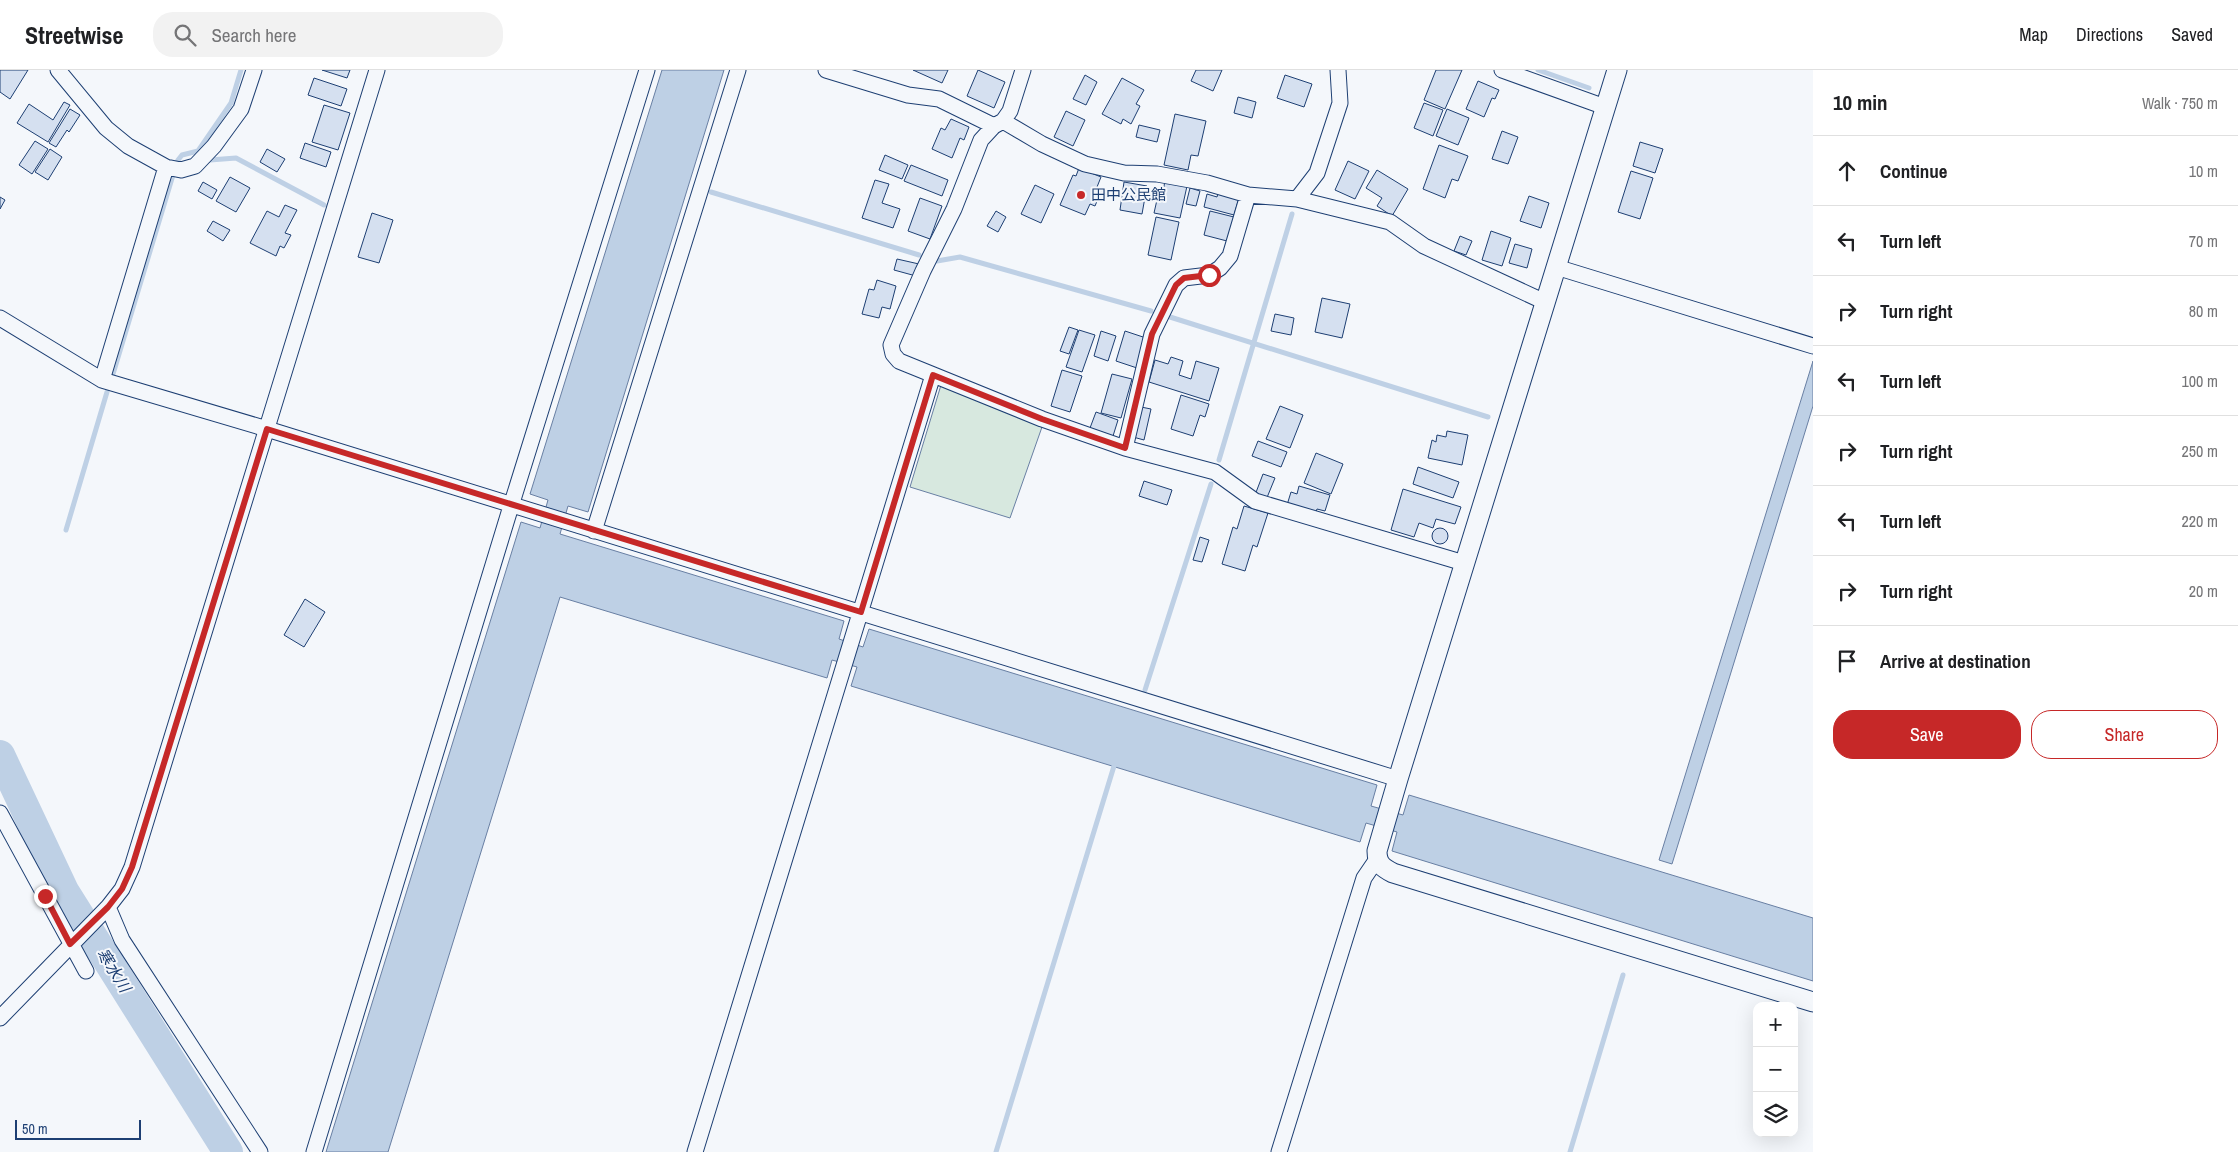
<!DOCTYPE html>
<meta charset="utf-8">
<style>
body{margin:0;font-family:"Archivo Narrow","Noto Sans JP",sans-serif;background:#f2f2f2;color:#202124}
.controls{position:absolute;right:15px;bottom:15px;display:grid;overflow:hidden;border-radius:10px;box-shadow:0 5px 20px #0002}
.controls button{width:45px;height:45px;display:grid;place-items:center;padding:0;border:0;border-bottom:1px solid #e0e0e0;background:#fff;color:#202124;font:25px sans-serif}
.scale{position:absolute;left:15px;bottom:12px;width:126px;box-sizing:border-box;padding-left:5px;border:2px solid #1d3f73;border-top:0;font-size:14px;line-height:18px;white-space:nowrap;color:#1d3f73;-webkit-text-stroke:4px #f4f7fb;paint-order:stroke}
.stop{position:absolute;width:15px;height:15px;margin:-11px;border:4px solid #c62828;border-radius:50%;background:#fff}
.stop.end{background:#c62828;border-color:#fff;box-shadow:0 1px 5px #0008}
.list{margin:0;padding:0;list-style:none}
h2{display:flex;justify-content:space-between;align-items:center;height:65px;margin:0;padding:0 20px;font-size:21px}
h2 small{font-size:16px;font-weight:400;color:#757577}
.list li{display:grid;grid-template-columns:32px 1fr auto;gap:15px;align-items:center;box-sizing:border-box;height:70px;padding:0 20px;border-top:1px solid #e0e0e0}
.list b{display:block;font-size:19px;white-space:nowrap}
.list em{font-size:16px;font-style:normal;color:#757577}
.actions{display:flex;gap:10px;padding:15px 20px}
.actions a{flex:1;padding:11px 0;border:1px solid #c62828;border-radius:20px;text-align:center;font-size:18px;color:#c62828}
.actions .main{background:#c62828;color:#fff}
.icon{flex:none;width:28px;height:28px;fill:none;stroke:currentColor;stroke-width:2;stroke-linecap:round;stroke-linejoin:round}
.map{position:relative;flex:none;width:1813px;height:1082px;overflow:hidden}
header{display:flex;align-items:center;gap:30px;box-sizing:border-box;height:70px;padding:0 25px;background:#fff;border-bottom:1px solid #e0e0e0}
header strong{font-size:24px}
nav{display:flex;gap:28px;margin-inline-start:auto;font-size:18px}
.search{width:350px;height:45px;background:#f2f2f2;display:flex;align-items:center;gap:12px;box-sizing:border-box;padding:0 18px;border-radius:20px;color:#757577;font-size:19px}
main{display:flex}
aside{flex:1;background:#fff}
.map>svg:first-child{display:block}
.green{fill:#d7e8df;stroke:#687fa3}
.water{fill:#bed0e5;stroke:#687fa3}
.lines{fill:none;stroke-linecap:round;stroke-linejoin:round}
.stream{stroke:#bed0e5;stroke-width:5}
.river{stroke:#bed0e5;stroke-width:30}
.building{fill:#d5e0f0;stroke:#1d3f73}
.minor-casing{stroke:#1d3f73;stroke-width:17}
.tertiary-casing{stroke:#1d3f73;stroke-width:21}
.minor{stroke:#f4f7fb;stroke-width:15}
.tertiary{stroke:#f4f7fb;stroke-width:19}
.route{stroke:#c62828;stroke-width:6}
.poi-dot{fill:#c62828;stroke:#f4f7fb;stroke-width:2}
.labels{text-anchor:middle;stroke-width:4;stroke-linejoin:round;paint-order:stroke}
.poi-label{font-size:15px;fill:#1d3f73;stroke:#f4f7fb;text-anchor:start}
.water-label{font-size:16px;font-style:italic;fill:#1d3f73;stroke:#f4f7fb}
</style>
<header>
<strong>Streetwise</strong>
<div class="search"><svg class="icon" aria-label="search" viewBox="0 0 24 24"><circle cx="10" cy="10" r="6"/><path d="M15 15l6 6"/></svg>Search here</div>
<nav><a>Map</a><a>Directions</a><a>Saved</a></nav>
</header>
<main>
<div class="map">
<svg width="1813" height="1082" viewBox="0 0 1813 1082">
<rect width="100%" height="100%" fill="#f4f7fb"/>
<path class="green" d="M941,315L1042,357L1010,448L910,417Z"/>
<path class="water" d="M662,0H724L588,442L568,436L560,464L844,551L839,569L863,577L869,559L1377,715L1371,736L1403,745L1409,725L1813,848V911L1392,781L1397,762L1366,753L1360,772L851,616L857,597L832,590L827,608L560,527L388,1082H326L521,452L540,458L548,430L530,424Z
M1813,291V336L1672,794L1659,790Z"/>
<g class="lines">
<path class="stream" d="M1538,0L1589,18
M178,90L182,85L198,81L231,33L241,0
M210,90L236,88L324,135
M711,122L919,185
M937,191L960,187L1151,241
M1170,247L1488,347
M113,304L173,105
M1219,390L1292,144
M66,460L107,322
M1145,620L1211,414
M996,1082L1114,696
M1570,1082L1623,905"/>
<path class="river" d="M0,685L64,821L228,1082"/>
</g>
<path class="building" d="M0,0H28L10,29L0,22Z
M322,0H350L347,8Z
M913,0H948L942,13Z
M978,0L1005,12L994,38L967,26Z
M1196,0H1222L1213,21L1191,11Z
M1436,0H1462L1445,39L1424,30Z
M1085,5L1097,12L1086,35L1073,29Z
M1285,5L1312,14L1304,37L1277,28Z
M314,8L347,19L341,36L308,25Z
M1122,8L1144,20L1136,34L1140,36L1131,54L1123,49L1121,54L1102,44Z
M1478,11L1499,20L1495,29L1492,28L1484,47L1466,39Z
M1238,27L1256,32L1252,48L1234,43Z
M64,32L70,35L48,72L17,53L29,34L53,50Z
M1424,33L1443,40L1433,66L1414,58Z
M324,35L350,43L338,80L312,72Z
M70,39L80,45L69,62L67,60L56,77L49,73Z
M1447,39L1469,48L1458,75L1436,66Z
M1066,41L1085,50L1073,76L1054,67Z
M1175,44L1206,51L1198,86L1191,85L1188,100L1164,95Z
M951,49L969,57L964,70L960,68L952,88L932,79L941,58L945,60Z
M1139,55L1160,60L1157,72L1136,67Z
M1502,61L1518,67L1508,94L1492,89Z
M35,71L48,79L32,104L19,95Z
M1640,72L1663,79L1655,103L1633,96Z
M305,73L331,82L326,97L300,88Z
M1439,75L1468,86L1458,111L1452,109L1445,128L1423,119Z
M50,79L62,87L48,110L35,102Z
M267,79L285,89L277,102L260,92Z
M885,85L908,95L902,109L879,100Z
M1348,91L1369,101L1355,129L1335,120Z
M911,95L948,110L942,126L904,111Z
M1079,98L1101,107L1097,117L1102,119L1095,136L1090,134L1085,145L1060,135L1073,105L1076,106Z
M1377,100L1408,119L1392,146L1377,136L1382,128L1366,118Z
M1631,101L1653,108L1640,149L1618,142Z
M230,107L250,118L236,142L216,131Z
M875,110L889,114L882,133L900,139L893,158L862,148Z
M1165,111L1187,116L1180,148L1154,143L1159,121H1163Z
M203,112L217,120L212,129L198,121Z
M1124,112L1147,116L1142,144L1120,140Z
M1035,115L1054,124L1041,153L1021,144Z
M1190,118L1200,121L1196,136L1186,134Z
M1218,123L1239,128L1234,145L1204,137L1207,124L1217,127Z
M1529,126L1549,133L1541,158L1520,151Z
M0,127L5,130L0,139Z
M920,128L942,136L930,169L908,161Z
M285,135L297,140L285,163L291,165L284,178L280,176L276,186L250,173L267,141L279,147Z
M996,141L1006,147L998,162L987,156Z
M1210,141L1234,147L1227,171L1204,165Z
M372,143L393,150L379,193L358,187Z
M1156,147L1179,152L1171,190L1148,185Z
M213,151L230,160L223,171L207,161Z
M1491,161L1511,168L1502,196L1482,190Z
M1460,166L1472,171L1466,185L1454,181Z
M1515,174L1532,179L1527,198L1509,193Z
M897,189L919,194L916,206L894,200Z
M877,210L896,216L890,239L882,237L879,248L862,244L869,219L874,220Z
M1322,228L1350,234L1342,268L1315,262Z
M1275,244L1294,248L1291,265L1271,261Z
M1069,257L1078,260L1069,284L1060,281Z
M1079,260L1095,265L1082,302L1066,297Z
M1101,261L1116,266L1108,291L1094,286Z
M1125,261L1146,268L1137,298L1116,291Z
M1171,287L1183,291L1179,305L1191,309L1196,291L1219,298L1209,331L1149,312L1155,290L1168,294Z
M1062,300L1082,306L1070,342L1051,336Z
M1112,304L1132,309L1121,348L1101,343Z
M1181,325L1209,334L1205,347L1200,345L1193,366L1171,359Z
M1280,336L1303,345L1290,378L1266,369Z
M1141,337L1151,339L1144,370L1133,367Z
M1096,342L1118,350L1113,366L1090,358Z
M1447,361L1468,365L1462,395L1428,388L1432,370L1436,372L1437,365L1446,367Z
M1258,371L1287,382L1281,397L1252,386Z
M1316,383L1343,394L1331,424L1304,413Z
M1418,397L1459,412L1453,428L1413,414Z
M1263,404L1275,408L1266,430L1255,425Z
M1144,411L1172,420L1167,435L1139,426Z
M1299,416L1330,425L1325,441L1317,439L1315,444L1287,435L1291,422L1297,424Z
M1403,419L1461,437L1455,454L1436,449L1433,458L1419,453L1414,467L1391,460Z
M1244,436L1268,443L1257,477L1253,475L1245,501L1222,494L1233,457L1237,459Z
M1432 466a8 8 0 1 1 16 0a8 8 0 1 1-16 0Z
M1200,467L1209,470L1202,492L1193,490Z
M305,529L325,542L304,577L284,565Z"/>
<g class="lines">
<defs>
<path id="minor" d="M58,0L106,58L128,76L166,97L181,100L195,96L214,76L241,39L254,0
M826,0L908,25L939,29L994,56
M1023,0L1010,41L1003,51L994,56L981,70L954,139L923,201L891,275L893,284L899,291L1042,349L1125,378L1215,402L1255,431L1464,493
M1502,0L1605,37
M1003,51L1042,74L1085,94L1124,103L1157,104L1207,113L1248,125L1297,129L1390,152L1424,176L1545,232
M1297,129L1317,103L1340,33L1338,0
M1556,197L1813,276
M0,248L102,310L267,359L1398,709
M102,310L166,97
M1125,378L1152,264L1176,215L1184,208L1209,205L1220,198L1230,186L1248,125
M594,461L738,0
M0,743L86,901
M108,837L122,870L260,1082
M0,948L108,837L122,819L132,797L377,0
M314,1082L511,436L647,0
M695,1082L933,305
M1279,1082L1364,808L1377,789"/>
<path id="tertiary" d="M1617,0L1398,709L1377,781C1377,794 1383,798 1393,803L1813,932"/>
</defs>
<use href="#minor" class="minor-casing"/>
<use href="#tertiary" class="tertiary-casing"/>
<use href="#minor" class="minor"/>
<use href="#tertiary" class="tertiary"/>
</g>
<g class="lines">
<path class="route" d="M45,826L70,874L108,837L122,819L132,797L267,359L861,542L933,305L1042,349L1125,378L1152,264L1176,215L1184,208L1209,205"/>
</g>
<circle class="poi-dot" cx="1081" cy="125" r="5"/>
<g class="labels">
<g class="poi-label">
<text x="1091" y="130">田中公民館</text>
</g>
<g class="water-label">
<text transform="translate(114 900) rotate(58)" y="6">寒水川</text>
</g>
</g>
</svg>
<div class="controls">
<button>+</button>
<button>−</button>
<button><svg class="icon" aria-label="layers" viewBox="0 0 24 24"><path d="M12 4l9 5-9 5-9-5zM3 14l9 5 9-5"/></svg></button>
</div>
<div class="scale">50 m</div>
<div class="stop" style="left:1209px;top:205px"></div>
<div class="stop end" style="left:45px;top:826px"></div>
</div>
<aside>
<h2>10 min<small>Walk · 750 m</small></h2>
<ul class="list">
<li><svg class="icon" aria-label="ahead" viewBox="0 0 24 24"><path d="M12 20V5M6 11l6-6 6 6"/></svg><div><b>Continue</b></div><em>10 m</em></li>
<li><svg class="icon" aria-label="left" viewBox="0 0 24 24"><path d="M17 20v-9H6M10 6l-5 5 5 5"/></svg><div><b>Turn left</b></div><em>70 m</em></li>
<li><svg class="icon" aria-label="right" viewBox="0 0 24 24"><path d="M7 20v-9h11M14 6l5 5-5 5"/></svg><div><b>Turn right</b></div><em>80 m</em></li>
<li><svg class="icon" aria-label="left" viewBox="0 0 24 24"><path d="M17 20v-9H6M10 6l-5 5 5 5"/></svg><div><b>Turn left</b></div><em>100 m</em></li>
<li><svg class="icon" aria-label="right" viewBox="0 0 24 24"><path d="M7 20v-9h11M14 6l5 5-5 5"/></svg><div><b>Turn right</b></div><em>250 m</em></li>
<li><svg class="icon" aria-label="left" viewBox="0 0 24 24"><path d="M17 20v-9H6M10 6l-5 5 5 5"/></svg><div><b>Turn left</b></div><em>220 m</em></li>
<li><svg class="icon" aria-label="right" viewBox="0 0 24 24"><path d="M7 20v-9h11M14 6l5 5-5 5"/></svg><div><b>Turn right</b></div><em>20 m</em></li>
<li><svg class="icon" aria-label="arrive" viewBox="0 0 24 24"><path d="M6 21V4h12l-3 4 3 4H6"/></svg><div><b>Arrive at destination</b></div></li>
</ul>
<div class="actions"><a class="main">Save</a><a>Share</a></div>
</aside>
</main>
